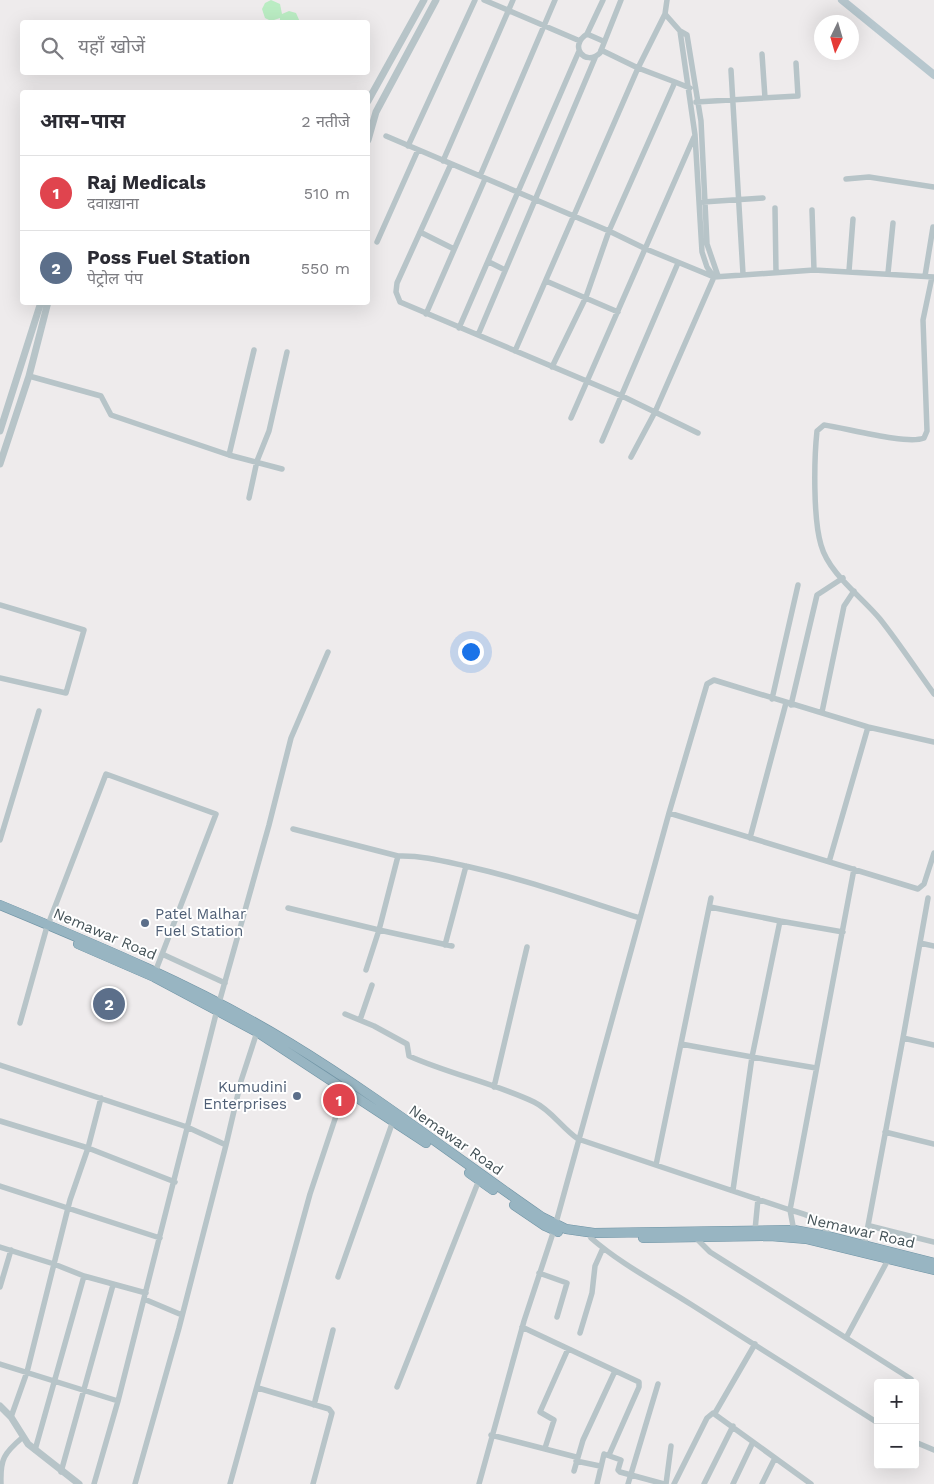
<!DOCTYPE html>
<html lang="hi">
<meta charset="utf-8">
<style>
body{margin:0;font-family:"Work Sans","Noto Sans Devanagari",sans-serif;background:#f7f7f7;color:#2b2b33}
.controls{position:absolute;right:15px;bottom:15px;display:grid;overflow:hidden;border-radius:5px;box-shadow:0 5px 20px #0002}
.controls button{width:45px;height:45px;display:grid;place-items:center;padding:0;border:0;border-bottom:1px solid #e1e1e2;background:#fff;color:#2b2b33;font:25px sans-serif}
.compass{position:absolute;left:814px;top:15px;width:45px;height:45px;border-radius:50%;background:#fff;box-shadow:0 5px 20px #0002;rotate:185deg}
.you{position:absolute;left:470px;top:651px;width:18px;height:18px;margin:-12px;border:4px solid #fff;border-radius:50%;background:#1a73e8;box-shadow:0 0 0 8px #1a73e833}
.badge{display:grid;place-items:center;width:32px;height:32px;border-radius:50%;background:#7c3aed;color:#fff;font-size:16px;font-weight:700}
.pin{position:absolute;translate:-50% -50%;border:2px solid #fff;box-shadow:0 1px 5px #0006}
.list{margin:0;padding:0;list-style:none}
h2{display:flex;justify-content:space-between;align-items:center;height:65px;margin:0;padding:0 20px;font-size:21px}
h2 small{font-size:16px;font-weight:400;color:#7c7c81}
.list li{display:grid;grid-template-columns:32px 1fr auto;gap:15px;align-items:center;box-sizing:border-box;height:75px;padding:0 20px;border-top:1px solid #e1e1e2}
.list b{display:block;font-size:19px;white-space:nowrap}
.list p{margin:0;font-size:16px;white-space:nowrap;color:#7c7c81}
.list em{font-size:16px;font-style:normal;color:#7c7c81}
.icon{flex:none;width:28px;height:28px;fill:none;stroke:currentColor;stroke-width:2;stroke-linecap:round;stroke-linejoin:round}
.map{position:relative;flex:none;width:934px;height:1484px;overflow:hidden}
.search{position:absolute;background:#fff;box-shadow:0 5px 20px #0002;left:20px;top:20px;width:350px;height:55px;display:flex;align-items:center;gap:12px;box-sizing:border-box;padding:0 18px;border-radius:5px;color:#7c7c81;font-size:19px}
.panel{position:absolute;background:#fff;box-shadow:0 5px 20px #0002;left:20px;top:90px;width:350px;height:215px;border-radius:5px}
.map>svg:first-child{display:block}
.green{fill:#baecc3}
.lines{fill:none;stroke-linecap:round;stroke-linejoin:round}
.trunk-casing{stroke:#7094a5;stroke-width:10}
.minor{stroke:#b7c4c8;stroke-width:5.5}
.tertiary{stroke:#b7c4c8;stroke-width:7}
.secondary{stroke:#b7c7ce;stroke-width:8}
.trunk{stroke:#98b5c2;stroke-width:9}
.service-dot{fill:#5c6f8a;stroke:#fff;stroke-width:2}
.labels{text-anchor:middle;stroke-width:4;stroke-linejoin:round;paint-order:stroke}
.service-label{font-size:15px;fill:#4e5e75;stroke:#fff;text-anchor:start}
.street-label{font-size:15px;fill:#455358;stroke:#fff}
</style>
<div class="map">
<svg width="934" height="1484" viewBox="0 0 934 1484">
<rect width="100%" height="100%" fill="#eeebec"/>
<path class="green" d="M271,0L280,4L282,14L289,11L296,13L300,22H280V18L271,21L265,18L262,9L265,3Z"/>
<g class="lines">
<defs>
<path id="trunk" d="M0,905C99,946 198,987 290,1043C377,1096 458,1159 542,1217L566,1229L594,1233L794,1230L832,1237L934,1263
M78,944L154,977L257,1032L426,1143
M469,1173L493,1190
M514,1205L545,1226L558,1232
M643,1238L770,1236L806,1239L934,1270"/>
</defs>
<use href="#trunk" class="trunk-casing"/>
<path class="minor" d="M484,0L580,41
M665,14L680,31L687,35L701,121L707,244L718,276
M587,34L603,0
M603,41L587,34C568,46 585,67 600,53L621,0
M601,50L638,68L665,14L667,0
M762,54L765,98
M731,70L743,274
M696,102L798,96L796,63
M386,136L609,231L646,249L714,277L814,270L812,210
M408,146L475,0
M443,161L513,0
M451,164L397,283L396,292L400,302L622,396L698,433
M480,176L555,0
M846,179L869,177L934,187
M703,202L763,198
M775,208L776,272
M420,232L454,249
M377,242L418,150
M489,262L505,270
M814,270L934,277
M849,271L853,219
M888,273L893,223
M925,276L933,227
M932,277L923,320L927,431L924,438C907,445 846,428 824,425L817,431C814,459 813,518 821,545C829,574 861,596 880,619C899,643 916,669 934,694
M546,281L618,312
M426,314L485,179
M459,328L579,51
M478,335L595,58
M515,351L638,68L675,82
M552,367L586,297L609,231L675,82L690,88
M29,376L101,396L111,415L229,455L282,469
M571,418L694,137
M602,441L678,263
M229,455L254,350
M631,457L655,412L714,277L707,267L702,252L695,135L680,31
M249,498L257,461L269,431L287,352
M0,605L84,630L66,693L0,678
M772,699L798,585
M791,705L817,595L843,578
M822,712L844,606L854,591
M669,813L918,889L924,884L934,853
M293,829L398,856
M750,838L786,703
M0,840L39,711
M829,862L868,727
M928,898L903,1038L934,1045
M710,907L780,921
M288,908L379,930L366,970
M920,943L934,946
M445,945L466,866
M452,946L379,930L398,856C422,855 447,862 470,867C528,880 583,900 640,918
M162,954L225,983
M345,1014L374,1026L407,1044L409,1056C449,1074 494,1083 534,1102C551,1110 562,1128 578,1139L790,1210L794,1231
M360,1020L372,985
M20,1023L46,930L106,774L216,814L154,975
M681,1044L752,1057L733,1190
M0,1065L187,1127L226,1145L179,1328L135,1484
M816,1068L752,1057L780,921L843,932
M494,1087L527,947
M0,1121L88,1148L175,1182
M885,1132L934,1144
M226,1145L241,1081L257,1032
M656,1165L711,898
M0,1186L160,1238
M870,1226L934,1242
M755,1230L758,1199
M591,1238C622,1265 658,1283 692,1305C754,1345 816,1383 878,1423
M696,1238L710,1252L911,1379
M829,1238C825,1220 806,1214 790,1210L854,869
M0,1247L54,1264L70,1200L88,1148L101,1098
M864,1247L903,1038
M539,1273L567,1283L557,1317
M338,1277L393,1121
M0,1287L11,1250
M144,1299L182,1315
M522,1327L639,1382V1387L609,1455
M580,1333L592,1293L595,1266L603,1248
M847,1336L889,1258
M0,1364L118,1401
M397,1387L479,1180
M258,1388L329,1409L332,1413L313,1484
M314,1405L333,1330
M715,1413L755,1344
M11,1417L27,1372L54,1264L84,1276L146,1293
M491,1435L576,1457
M915,1442L934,1450
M545,1448L554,1420L540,1412L568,1349
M35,1450L84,1276
M576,1461L600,1466
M574,1471L583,1440L615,1371
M61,1472L113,1285
M1,1484C0,1459 4,1453 23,1437
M94,1484L118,1401L217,1010L269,825L291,738L328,652
M230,1484L310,1194L345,1089
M479,1484L524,1321L554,1230L669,813L707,684L714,680L868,727L934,742
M597,1484L604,1454L621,1460L618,1470L620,1472L664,1484
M628,1484L658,1384
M666,1484L671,1446
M674,1484L707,1418L713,1413L811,1484
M704,1484L733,1426
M733,1484L753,1442
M762,1484L775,1458"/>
<path class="tertiary" d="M368,101L424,0
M368,140L376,112L436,0
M0,431L41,302
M0,464L29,376L48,302
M0,1406L11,1417L28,1444L79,1484"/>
<path class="secondary" d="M842,0L934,75"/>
<use href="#trunk" class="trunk"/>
</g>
<g class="service-dot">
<circle cx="145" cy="923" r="5"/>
<circle cx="297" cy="1096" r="5"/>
</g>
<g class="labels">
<g class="service-label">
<text x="155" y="919">Patel Malhar<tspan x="155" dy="17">Fuel Station</tspan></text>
<text x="287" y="1092" text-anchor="end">Kumudini<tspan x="287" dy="17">Enterprises</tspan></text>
</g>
<g class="street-label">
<text transform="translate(105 934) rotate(23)" y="5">Nemawar Road</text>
<text transform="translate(456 1140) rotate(35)" y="5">Nemawar Road</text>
<text transform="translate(861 1231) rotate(13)" y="5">Nemawar Road</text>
</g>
</g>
</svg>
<div class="controls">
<button>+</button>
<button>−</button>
</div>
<svg class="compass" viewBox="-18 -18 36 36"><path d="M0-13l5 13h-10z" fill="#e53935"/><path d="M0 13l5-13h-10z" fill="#7c7c81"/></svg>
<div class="you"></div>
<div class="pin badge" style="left:339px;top:1100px;background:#e0444e">1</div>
<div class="pin badge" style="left:109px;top:1004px;background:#5c6f8a">2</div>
<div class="search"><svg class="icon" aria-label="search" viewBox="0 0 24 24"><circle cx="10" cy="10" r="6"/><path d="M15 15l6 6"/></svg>यहाँ खोजें</div>
<section class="panel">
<h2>आस-पास<small>2 नतीजे</small></h2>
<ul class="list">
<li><span class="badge" style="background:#e0444e">1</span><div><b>Raj Medicals</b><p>दवाख़ाना</p></div><em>510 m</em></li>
<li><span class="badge" style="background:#5c6f8a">2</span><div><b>Poss Fuel Station</b><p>पेट्रोल पंप</p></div><em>550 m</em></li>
</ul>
</section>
</div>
